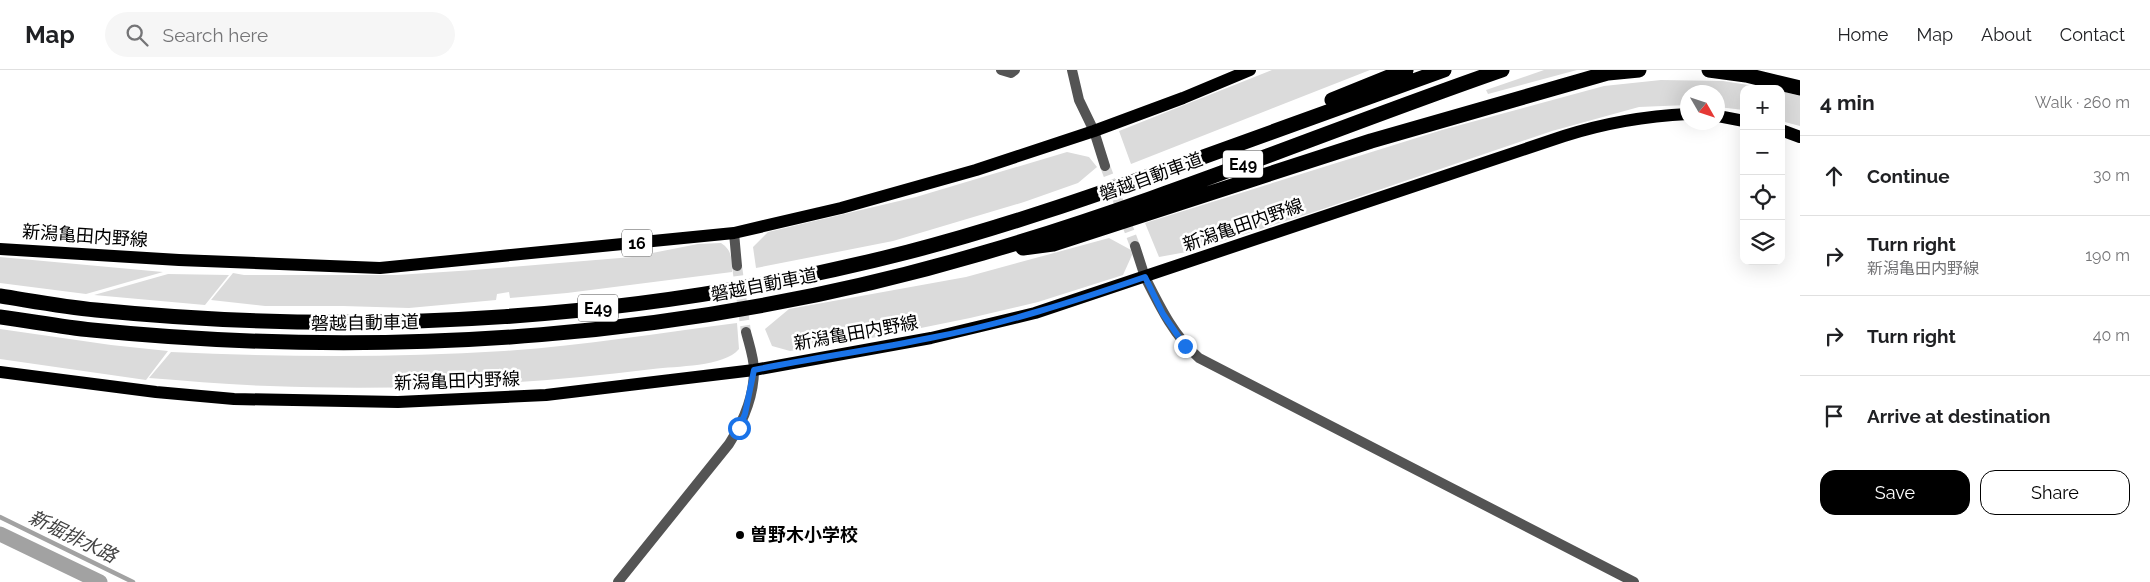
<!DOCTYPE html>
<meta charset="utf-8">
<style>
body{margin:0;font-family:Raleway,"Noto Sans JP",sans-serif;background:#f6f6f6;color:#202124}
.controls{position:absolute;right:15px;top:15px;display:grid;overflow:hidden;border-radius:10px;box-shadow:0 5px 20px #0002}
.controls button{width:45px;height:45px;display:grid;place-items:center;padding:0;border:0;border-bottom:1px solid #e0e0e0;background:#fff;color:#202124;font:25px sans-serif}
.compass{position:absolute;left:1680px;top:15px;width:45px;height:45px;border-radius:50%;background:#fff;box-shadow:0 5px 20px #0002;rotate:129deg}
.stop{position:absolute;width:15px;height:15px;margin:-11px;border:4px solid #1a73e8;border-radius:50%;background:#fff}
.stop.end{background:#1a73e8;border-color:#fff;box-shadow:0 1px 5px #0008}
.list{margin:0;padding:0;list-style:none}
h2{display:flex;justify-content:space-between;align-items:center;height:65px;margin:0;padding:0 20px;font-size:21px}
h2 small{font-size:16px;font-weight:400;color:#757577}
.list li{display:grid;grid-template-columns:32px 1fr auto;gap:15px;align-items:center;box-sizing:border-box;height:80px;padding:0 20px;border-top:1px solid #e0e0e0}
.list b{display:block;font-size:19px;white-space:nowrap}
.list p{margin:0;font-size:16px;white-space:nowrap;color:#757577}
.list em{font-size:16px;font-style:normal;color:#757577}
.actions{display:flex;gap:10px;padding:15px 20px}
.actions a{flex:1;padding:11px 0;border:1px solid #000;border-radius:15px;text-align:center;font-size:18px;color:#000}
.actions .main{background:#000;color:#fff}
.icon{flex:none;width:28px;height:28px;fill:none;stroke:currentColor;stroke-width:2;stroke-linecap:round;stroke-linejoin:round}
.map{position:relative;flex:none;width:1800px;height:512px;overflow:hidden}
header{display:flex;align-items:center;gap:30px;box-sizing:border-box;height:70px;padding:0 25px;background:#fff;border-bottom:1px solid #e0e0e0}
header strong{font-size:24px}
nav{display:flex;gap:28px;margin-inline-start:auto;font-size:18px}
.search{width:350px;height:45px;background:#f6f6f6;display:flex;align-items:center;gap:12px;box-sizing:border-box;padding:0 18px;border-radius:28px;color:#757577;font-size:19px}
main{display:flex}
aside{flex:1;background:#fff}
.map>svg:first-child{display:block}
.green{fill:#dbdbdb}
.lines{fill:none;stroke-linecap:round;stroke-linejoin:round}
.stream{stroke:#a2a2a2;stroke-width:4.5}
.canal{stroke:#a2a2a2;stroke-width:15}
.minor-tunnel{stroke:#d9d9d9;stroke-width:10;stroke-dasharray:10 5;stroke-linecap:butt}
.tertiary-tunnel{stroke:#d9d9d9;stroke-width:10;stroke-dasharray:10 5;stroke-linecap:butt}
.minor{stroke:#545454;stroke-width:10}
.tertiary{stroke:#545454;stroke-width:10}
.primary{stroke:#000;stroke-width:12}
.motorway{stroke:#000;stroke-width:15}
.route{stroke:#1a73e8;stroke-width:6}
.poi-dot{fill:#000;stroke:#fff;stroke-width:2}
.labels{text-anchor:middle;stroke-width:5;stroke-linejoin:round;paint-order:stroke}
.shield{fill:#fff;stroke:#4c4c4c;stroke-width:1}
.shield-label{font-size:16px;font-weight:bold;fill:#000}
.street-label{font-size:18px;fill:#000;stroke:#fff}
.poi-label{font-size:18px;font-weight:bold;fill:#000;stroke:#fff;text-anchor:start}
.water-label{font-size:19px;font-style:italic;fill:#434343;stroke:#fff}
</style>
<header>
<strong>Map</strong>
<div class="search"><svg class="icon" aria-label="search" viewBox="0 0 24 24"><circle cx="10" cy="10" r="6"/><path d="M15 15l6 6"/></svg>Search here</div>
<nav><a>Home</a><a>Map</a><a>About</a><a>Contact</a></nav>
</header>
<main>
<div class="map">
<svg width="1800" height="512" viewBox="0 0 1800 512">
<rect width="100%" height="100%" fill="#fff"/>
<path class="green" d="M1272,0H1370L1131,94L1119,61Z
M1544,0H1577L1488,24L1486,20Z
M1661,10L1723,11L1774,19H1744V40L1718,37V22H1688L1687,35L1639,37L1552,61L1314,142L1192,181L1159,187L1145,153L1442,60L1604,16Z
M1781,21L1800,26V56L1781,51Z
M1067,82L1089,87L1097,97L1078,113L1024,132L893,171L756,198L753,177L768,162L916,127Z
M1109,168L1131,180L1132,185L1123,205L1038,232L970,248L857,271L790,281L772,276L765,259L789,239L966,207Z
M721,173C732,180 732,189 732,202L567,223L510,228L509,222L497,224L496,230L409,238L343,236H265L211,230L233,203L244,205H397L474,200L632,187L698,174Z
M0,187L163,202L86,224L0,213Z
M168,204L229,205L205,235L94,225Z
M737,253L739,279C724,297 676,296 653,299C526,315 398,321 270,316C230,315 189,311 149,308L171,282C282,287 393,288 504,281C582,276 659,263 737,253Z
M0,259L111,275L168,281L146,310L0,289Z"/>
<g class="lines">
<path class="stream" d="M0,447L133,512"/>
<path class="canal" d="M0,464L100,512"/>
<path class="minor-tunnel" d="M1105,96L1135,176"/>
<path class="tertiary-tunnel" d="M737,196L746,262"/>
<path class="minor" d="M1001,0L1011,3L1015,0
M1094,61L1105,96
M1135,176L1145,207"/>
<path class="tertiary" d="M1072,0L1079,30L1094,61
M734,163L737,196
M1145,207C1160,237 1174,266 1199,288L1634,512
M618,512L729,374C743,352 754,327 754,300C754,288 749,274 746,262"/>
<path class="primary" d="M1718,46L1744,51
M1781,60L1800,67
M0,179L179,190L380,198L734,163L841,138L976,100L1094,61L1183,28L1250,0
M0,302L156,322L234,329L398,332L546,325L754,300L931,268L1035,243L1564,66C1605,53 1645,46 1688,44"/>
<path class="motorway" d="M1709,0L1746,5L1800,18
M1608,3L1639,0
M1332,30L1406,0
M1023,178L1053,174L1371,71L1618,0
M0,226C32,231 64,237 96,240C367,267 644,250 908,182C1005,157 1098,124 1192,91C1276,61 1360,31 1444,0
M0,247C31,251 61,257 92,260C391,290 694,268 983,183C1159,132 1329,60 1502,0"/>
</g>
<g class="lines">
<path class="route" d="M739,358L745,344L754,300C813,288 872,280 930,268C1004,254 1075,231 1145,207L1163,244L1185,276"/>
</g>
<circle class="poi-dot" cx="740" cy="465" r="5"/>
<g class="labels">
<g class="shield">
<rect x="1223" y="80.5" width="40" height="27" rx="4"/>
<rect x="622" y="159.5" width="30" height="27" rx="4"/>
<rect x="578" y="224.5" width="40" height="27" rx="4"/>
</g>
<g class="shield-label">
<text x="1243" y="100">E49</text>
<text x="637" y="179">16</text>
<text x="598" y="244">E49</text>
</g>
<g class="street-label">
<text transform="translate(1151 107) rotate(-20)" y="6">磐越自動車道</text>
<text transform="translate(1243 155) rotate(-19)" y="6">新潟亀田内野線</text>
<text transform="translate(85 166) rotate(4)" y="6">新潟亀田内野線</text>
<text transform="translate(764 215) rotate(-11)" y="6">磐越自動車道</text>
<text transform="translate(365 253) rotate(-1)" y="6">磐越自動車道</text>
<text transform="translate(856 263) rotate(-10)" y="6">新潟亀田内野線</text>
<text transform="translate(457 311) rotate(-2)" y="6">新潟亀田内野線</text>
</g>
<g class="poi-label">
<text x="750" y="471">曽野木小学校</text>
</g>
<g class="water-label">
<text transform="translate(73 466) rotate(26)" y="7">新堀排水路</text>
</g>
</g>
</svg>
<div class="controls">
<button>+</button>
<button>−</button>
<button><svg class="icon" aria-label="locate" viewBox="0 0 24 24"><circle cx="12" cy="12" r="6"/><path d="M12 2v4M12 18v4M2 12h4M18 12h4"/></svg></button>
<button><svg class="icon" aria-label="layers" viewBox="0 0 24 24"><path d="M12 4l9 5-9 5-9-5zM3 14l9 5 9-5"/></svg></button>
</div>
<svg class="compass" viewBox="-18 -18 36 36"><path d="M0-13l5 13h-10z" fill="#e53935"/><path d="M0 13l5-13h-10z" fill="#757577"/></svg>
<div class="stop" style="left:739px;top:358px"></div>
<div class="stop end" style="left:1185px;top:276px"></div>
</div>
<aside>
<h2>4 min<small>Walk · 260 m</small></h2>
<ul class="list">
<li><svg class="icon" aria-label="ahead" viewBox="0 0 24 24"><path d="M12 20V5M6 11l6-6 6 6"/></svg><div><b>Continue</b></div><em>30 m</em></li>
<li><svg class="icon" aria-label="right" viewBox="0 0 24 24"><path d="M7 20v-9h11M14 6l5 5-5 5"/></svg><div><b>Turn right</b><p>新潟亀田内野線</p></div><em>190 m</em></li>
<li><svg class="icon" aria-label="right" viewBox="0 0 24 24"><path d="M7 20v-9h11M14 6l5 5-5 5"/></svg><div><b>Turn right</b></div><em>40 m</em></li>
<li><svg class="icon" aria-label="arrive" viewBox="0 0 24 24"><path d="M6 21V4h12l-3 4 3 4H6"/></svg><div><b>Arrive at destination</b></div></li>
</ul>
<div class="actions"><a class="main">Save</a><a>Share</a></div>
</aside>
</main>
